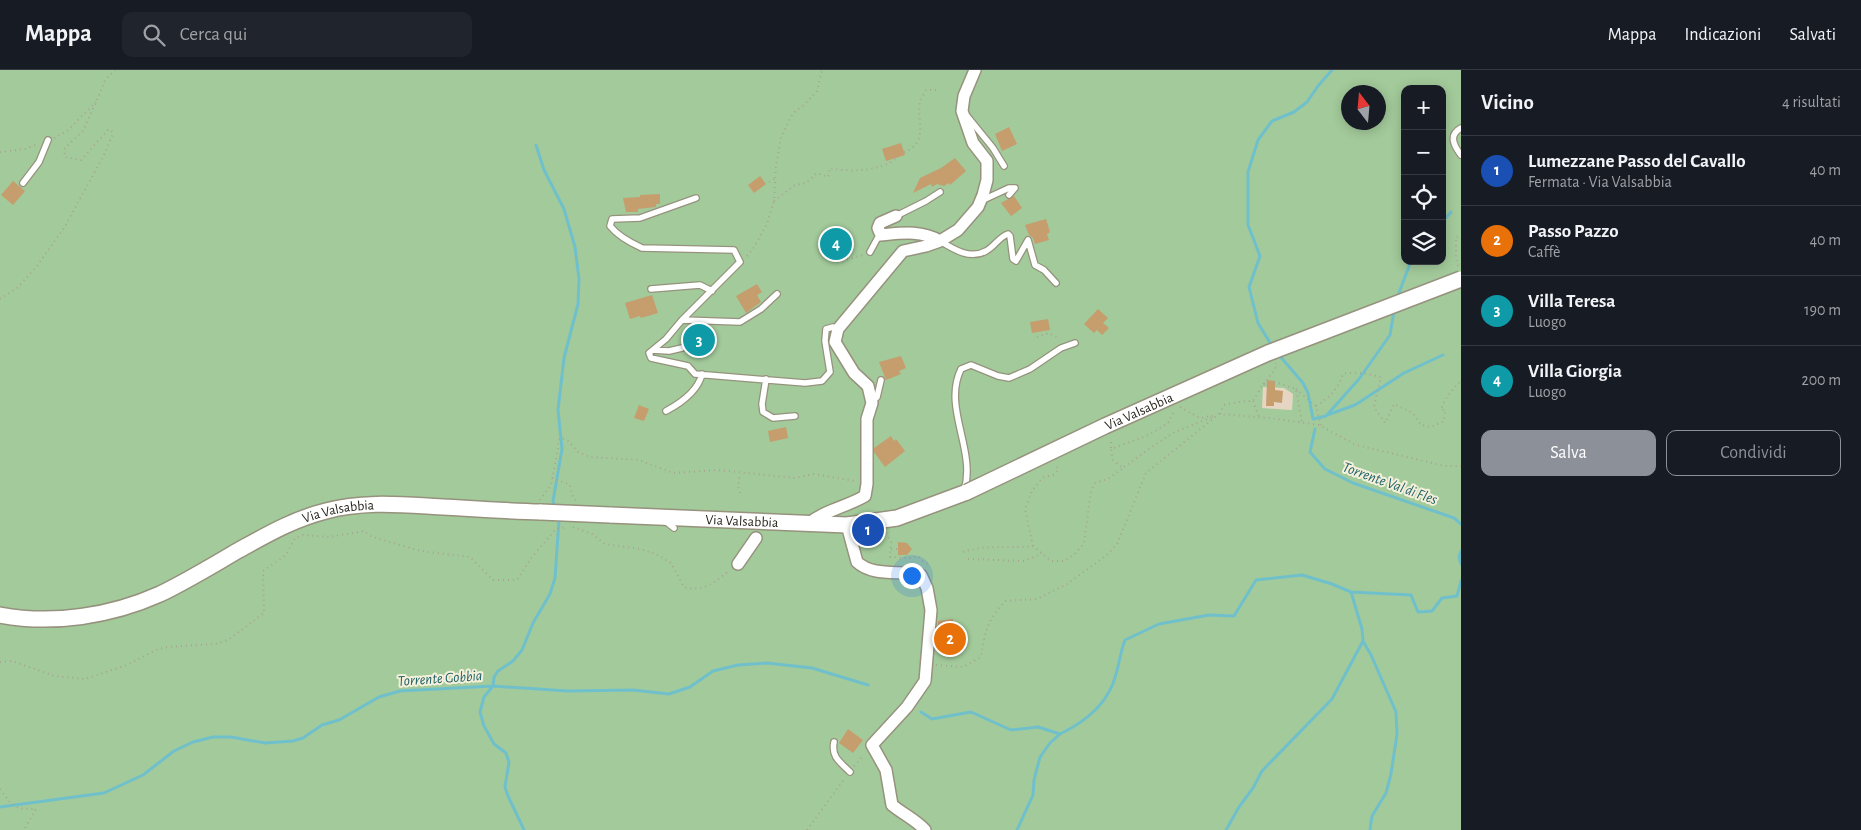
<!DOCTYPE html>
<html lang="it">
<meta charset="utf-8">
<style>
body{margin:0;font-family:"Alegreya Sans",sans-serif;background:#20242c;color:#f1f3f6}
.controls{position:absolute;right:15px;top:15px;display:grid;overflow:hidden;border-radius:10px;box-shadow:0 2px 12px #0003}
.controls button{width:45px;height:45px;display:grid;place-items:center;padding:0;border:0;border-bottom:1px solid #363941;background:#171b24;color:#f1f3f6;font:25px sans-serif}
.compass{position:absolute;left:1341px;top:15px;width:45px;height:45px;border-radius:50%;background:#171b24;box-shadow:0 2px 12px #0003;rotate:344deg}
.you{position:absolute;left:911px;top:505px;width:18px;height:18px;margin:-12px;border:4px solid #fff;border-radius:50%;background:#1a73e8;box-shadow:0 0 0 8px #1a73e833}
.badge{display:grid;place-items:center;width:32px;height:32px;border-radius:50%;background:#8c9099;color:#fff;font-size:16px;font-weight:700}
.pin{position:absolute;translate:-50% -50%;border:2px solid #fff;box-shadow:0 1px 5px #0006}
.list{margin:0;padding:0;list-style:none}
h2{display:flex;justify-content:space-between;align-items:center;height:65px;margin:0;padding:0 20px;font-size:21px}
h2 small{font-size:16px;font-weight:400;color:#9ea1a6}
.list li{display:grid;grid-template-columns:32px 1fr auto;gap:15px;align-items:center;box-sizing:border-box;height:70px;padding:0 20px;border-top:1px solid #363941}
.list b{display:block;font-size:19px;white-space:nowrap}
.list p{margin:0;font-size:16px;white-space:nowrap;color:#9ea1a6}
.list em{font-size:16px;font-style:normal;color:#9ea1a6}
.actions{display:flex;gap:10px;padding:15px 20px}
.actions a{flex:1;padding:11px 0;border:1px solid #8c9099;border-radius:10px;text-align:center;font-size:18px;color:#8c9099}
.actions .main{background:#8c9099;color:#fff}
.icon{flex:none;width:28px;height:28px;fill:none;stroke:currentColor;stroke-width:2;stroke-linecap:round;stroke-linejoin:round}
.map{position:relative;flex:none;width:1461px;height:760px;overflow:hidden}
header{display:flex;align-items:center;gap:30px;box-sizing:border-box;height:70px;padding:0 25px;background:#171b24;border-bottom:1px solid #363941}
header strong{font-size:24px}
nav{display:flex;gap:28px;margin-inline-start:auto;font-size:18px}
.search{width:350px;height:45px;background:#20242c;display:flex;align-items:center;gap:12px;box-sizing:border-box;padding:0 18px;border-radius:10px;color:#9ea1a6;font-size:19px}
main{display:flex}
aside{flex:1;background:#171b24}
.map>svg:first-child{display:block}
.industrial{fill:#e7d5c4}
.green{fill:#a3ca9b;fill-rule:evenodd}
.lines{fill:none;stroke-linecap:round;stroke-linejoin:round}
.stream{stroke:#70c0cc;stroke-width:3}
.building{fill:#c69d6d}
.service-casing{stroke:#96927d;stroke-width:8}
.minor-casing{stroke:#96927d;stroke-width:14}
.secondary-casing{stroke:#96927d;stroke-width:18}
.path{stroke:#a7a492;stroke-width:2;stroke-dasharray:1 4;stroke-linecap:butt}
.service{stroke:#fff;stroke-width:5.5}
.minor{stroke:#fff;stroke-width:11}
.secondary{stroke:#fff;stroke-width:15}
.secondary-bridge-casing{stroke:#96927d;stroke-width:18;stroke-linecap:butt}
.secondary-bridge{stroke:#fff;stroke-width:15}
.labels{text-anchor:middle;stroke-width:4;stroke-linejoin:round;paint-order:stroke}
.street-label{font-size:14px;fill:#201f16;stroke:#f4f0d9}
.water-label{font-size:15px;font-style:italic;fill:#20616a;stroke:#f4f0d9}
</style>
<header>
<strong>Mappa</strong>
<div class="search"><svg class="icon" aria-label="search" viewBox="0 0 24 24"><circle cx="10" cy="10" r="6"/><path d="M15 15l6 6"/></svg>Cerca qui</div>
<nav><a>Mappa</a><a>Indicazioni</a><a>Salvati</a></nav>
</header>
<main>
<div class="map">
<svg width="1461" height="760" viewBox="0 0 1461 760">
<rect width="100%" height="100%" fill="#e7e3cc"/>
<path class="industrial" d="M1263,317L1284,318L1293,324L1292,340L1261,338Z"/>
<path class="green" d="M0,0H1461V760H0ZM1405,19H1442V191H1405ZM1348,22H1378V52H1348ZM1263,317L1284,318L1293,324L1292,340L1262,338Z"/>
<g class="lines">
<path class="stream" d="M536,75L544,100L564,139L575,177L579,209L578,234L564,288L558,340L562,379L553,431L555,438
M1442,152L1451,142
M1397,228L1411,191
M1272,276L1258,253L1249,217L1260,186L1248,155V102L1258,70L1272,51L1294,42L1307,32L1318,16L1332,0
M1279,285L1303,313L1308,323L1313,349L1326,346L1359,309L1390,265L1394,241
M1327,345L1355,335L1404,303L1443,285
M1315,359L1310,382L1325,399L1353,413L1454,448L1461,454
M1461,481L1459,487L1461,494
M1351,522L1362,559L1363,571L1371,585L1396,642L1397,664L1391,704L1386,723L1372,746L1370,760
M921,642L932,649L971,642L1011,660L1038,657L1060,664C1087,651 1109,633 1116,604C1120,591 1120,583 1125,570L1159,554L1209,545L1234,546L1256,510L1302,505L1332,514L1351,522L1411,525L1418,542L1432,541L1442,528L1457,526L1461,511
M0,737L104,723L143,705L174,681L193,672L213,667H231L265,673L293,671L303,668L322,655L339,650L379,627L400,621L493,616L568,621L633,620L669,624L690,617L713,601L738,595L767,593L812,598L868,615
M524,760L508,726L505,717L509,692L506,683L494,674L484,656L480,642L484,627L493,616L494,607L498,601L513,591L522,580L533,553L550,524L555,508L559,450L558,447
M1017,760L1033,725L1034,710L1040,687L1050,673L1060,664
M1226,760L1239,737L1253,718L1262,701L1332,629L1363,571"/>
</g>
<path class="building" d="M1009,57L1017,74L1002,81L995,64Z
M901,73L905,85L886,91L882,79Z
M955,88L966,101L950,115L949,113L944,116L937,114L932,117L931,114L913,123L920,108L941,98Z
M760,106L766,114L754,123L748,115Z
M13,111L25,121L13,135L1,125Z
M660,124V134H656V137L638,139V142H626L623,128L640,127V125Z
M1014,126L1022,138L1011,146L1001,133Z
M1046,149L1050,162L1047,164L1049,170L1035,174L1033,168L1029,165L1025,155Z
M757,214L762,222L757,225L761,232L746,243L736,226Z
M652,225L658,243L641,248L640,246L630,249L625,233Z
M1098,239L1108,248L1103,253L1109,258L1102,265L1097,260L1094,263L1084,254Z
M1048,249L1050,260L1032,263L1030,252Z
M708,260L713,268L690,280L686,272Z
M901,286L906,298L899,301L901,304L886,310L879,292Z
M1267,310L1275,311V320L1283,321L1282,333L1274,332V336H1266Z
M639,335L649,339L644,351L634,348Z
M786,357L788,368L770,372L768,361Z
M891,366L894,371L896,369L905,381L885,397L874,382V378Z
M898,472L907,473L912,479L907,485H898Z
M953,549L960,582L945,584L943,567L939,568L938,551Z
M848,659L863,670L853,683L839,673Z"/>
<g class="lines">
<defs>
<path id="service" d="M967,46L993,78L1004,96
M1461,58C1448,65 1454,76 1461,85
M23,113L39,92L48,70
M696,128L640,148L612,149L610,156C618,166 631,173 642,178L734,180L740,192L682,250L666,269L649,283L651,288L688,296L695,304L805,313L822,311L830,302L825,271L826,259L833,257L838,259
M983,130L1009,118H1015L1009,125
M896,146L926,131L940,122
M940,171C953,179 970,190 986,181C994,177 999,167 1008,164L1010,166L1013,189L1016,191L1028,170L1035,195L1044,200L1056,213
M870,182L877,169L881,165
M651,219L700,215L712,221
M682,250L740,252L761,239L777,224
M653,280L669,281L682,278
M766,309L762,334L763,342L773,348L795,346
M873,331L877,327L881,310
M666,341C681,333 698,321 702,304
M964,421C977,381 942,338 961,299L971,295L998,306L1009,308L1030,299L1061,278L1075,273
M664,450L674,458
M834,672C831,687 840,692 850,702"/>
<path id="minor" d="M896,146L880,153L878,158L881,165C902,163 921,160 940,171
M808,454C825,440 846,437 865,426L867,414V349L872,333L868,316L854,303L835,272L838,259L903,181L926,176L940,171L958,160L978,137L983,125L987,110V91L973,73L962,41L964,26L975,0
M847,455L857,492C873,507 900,500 921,505L927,518L931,540L925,611L907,637L872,675L886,700L892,735C903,744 916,750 925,760
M738,494L756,468"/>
<g id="secondary">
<path id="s1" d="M610,445L847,455L897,448L967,422"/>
<path id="s2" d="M0,545C53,555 111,546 160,524C187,511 213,495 239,480C268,464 294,449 326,441C359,432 393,434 427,436C465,438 503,441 541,442"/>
</g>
</defs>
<use href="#service" class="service-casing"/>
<use href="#minor" class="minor-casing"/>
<use href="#secondary" class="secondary-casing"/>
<path class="path" d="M54,68L68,60L96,32
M0,82L25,79L38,74
M904,82C930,73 916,48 920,31C921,28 925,23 926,20H939
M769,112L776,108
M774,131L795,115L806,113L817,103L828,107L830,98C851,103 882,101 898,87
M835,180L830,184L829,188L832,191L838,192L863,185
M747,186L753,179L767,154L774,131L776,97L781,67L793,43L805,34L817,21L822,0
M1458,196L1456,188V167L1461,166
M0,229L17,218L37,196L64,158L104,85L113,64L111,60H108L81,90L65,87L64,79L83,61L106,9L115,0
M1037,267L1049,263L1060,269
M1263,314L1275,300L1276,293
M1296,319L1316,336L1321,355
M1253,331L1259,347
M1316,336C1330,327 1337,320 1343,304C1355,301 1368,304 1381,307L1374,337L1385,353L1394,334L1413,343L1421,355L1431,357L1444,351L1445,340H1441C1445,327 1452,320 1461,311
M1180,337L1200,348L1217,345
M1220,344L1224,335L1238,332L1253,331L1263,314L1275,312L1296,319L1302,352
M1111,378V368
M1124,397L1156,374L1175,362L1215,346
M552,408L570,415L572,425L576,431
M740,423L738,417L740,404
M540,430L551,415L558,379V370L561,368L567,370L578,382L590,387L639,390L673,403L717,400L795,408L814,404L855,411
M573,457L592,464L605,474L640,479L656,484L671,493L684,517C703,523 716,511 730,500
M886,463L891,472L890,487L912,488L918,486L921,490L928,494V497
M1033,476L1025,439L1032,421L1043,407L1054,405L1058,400L1056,393
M891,479H898
M963,482C986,474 1009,479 1033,476L1051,491H1063L1074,485L1084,473L1091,421L1095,413L1108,409L1123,398L1113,390L1111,379L1149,365L1168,353L1174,341
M968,489L1024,491L1042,484
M0,592L12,591L55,606L85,609L127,595L156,580L167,577L215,574L228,570L264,543L263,501L286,485L295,468L303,465L329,467L364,461L372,467L421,481L470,487L493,510H517L532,487L556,459L566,457
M936,595L963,597L981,587C985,561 987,551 1005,531L1037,529L1067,514L1107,485L1117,474L1146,403L1219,344L1269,348L1319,355L1356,375L1445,396H1461
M854,696L864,685
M0,719C13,737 13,739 36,739L24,760
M807,760L845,708"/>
<use href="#service" class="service"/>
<use href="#minor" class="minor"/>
<use href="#secondary" class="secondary"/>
<defs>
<g id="secondary-bridge">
<path id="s3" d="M967,422L1105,356L1268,283L1461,209"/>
<path d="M541,442L610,445"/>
</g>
</defs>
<use href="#secondary-bridge" class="secondary-bridge-casing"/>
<use href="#secondary-bridge" class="secondary-bridge"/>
</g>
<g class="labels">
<g class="street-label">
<text dy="5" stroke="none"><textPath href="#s3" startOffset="190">Via Valsabbia</textPath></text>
<text dy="5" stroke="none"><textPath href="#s2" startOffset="362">Via Valsabbia</textPath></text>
<text dy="5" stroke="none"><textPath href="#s1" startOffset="132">Via Valsabbia</textPath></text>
</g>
<g class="water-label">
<text transform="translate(1390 413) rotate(20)" y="5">Torrente Val di Fles</text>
<text transform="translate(440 608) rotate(-4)" y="5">Torrente Gobbia</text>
</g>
</g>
</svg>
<div class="controls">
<button>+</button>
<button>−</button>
<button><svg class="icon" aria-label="locate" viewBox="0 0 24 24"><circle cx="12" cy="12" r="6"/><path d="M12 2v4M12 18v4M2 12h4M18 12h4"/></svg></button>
<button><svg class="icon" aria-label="layers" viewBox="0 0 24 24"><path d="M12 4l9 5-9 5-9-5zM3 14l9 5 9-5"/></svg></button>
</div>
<svg class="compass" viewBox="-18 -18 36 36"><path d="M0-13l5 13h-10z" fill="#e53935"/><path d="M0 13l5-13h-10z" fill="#9ea1a6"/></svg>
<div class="you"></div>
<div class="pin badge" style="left:868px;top:460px;background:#1a4fb4">1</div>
<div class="pin badge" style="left:950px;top:569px;background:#e8710a">2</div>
<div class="pin badge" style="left:699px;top:270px;background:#0f9aa8">3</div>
<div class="pin badge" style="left:836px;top:174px;background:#0f9aa8">4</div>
</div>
<aside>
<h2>Vicino<small>4 risultati</small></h2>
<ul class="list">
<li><span class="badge" style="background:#1a4fb4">1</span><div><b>Lumezzane Passo del Cavallo</b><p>Fermata · Via Valsabbia</p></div><em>40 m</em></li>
<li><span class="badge" style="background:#e8710a">2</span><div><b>Passo Pazzo</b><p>Caffè</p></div><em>40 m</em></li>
<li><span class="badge" style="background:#0f9aa8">3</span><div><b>Villa Teresa</b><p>Luogo</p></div><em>190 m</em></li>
<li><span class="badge" style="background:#0f9aa8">4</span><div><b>Villa Giorgia</b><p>Luogo</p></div><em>200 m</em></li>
</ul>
<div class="actions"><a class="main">Salva</a><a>Condividi</a></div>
</aside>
</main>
